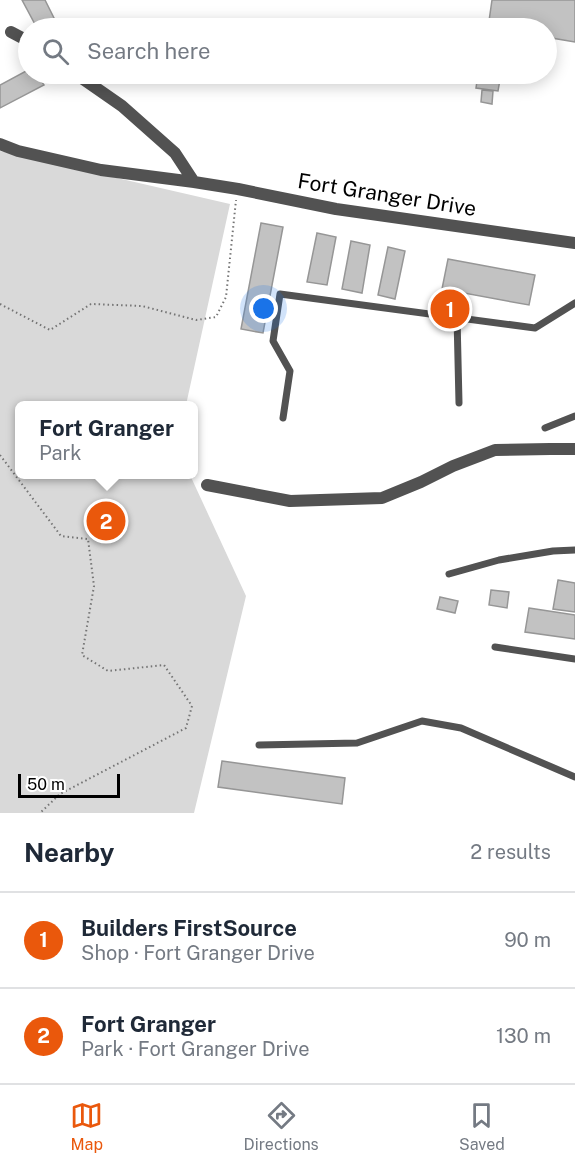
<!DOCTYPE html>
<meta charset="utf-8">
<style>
body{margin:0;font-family:"Public Sans",sans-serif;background:#f2f2f3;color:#1f2937}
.scale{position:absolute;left:18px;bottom:15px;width:102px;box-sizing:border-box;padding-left:6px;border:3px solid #000;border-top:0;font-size:16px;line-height:21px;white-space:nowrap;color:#000;-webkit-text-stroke:4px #fff;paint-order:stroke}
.you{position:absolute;left:264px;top:309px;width:21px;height:21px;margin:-15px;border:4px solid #fff;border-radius:50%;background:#1a73e8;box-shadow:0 0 0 9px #1a73e833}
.badge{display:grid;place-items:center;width:39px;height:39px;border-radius:50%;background:#ea580c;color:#fff;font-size:20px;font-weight:700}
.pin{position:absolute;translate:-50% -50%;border:3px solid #fff;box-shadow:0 2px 6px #0006}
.popup{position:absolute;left:15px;top:401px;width:183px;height:78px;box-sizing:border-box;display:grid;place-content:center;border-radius:9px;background:#fff;filter:drop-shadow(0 2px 4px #0005);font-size:20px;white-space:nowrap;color:#747a83}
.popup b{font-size:22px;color:#1f2937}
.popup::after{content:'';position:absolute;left:50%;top:100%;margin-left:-12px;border:12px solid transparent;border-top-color:#fff}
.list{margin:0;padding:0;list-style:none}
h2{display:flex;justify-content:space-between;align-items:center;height:78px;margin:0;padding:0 24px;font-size:26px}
h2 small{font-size:20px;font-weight:400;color:#747a83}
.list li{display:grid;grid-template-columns:39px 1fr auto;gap:18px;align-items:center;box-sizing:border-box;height:96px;padding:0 24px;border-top:2px solid #e0e1e3}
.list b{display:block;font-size:22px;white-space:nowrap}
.list p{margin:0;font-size:20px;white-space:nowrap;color:#747a83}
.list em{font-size:20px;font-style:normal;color:#747a83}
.icon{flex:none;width:33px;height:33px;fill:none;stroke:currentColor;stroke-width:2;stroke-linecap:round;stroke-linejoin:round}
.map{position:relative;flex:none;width:575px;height:813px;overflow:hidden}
.search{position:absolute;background:#fff;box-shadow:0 3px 15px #0003;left:18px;right:18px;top:18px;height:66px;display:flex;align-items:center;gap:15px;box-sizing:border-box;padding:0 21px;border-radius:33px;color:#747a83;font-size:22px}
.sheet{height:270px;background:#fff}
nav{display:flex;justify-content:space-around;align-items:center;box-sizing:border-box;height:84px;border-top:2px solid #e0e1e3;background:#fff;font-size:16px;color:#747a83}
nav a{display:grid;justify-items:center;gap:3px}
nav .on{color:#ea580c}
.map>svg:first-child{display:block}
.green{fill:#d9d9d9}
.building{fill:#c2c2c2;stroke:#969696;stroke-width:1.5}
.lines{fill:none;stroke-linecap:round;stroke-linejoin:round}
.path{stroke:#747474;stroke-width:2;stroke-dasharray:1.5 3;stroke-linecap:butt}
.lane{stroke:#525252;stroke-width:7}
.street{stroke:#525252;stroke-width:12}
.labels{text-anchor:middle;stroke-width:6;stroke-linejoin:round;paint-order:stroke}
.street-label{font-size:21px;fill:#000;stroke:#fff}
</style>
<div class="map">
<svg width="575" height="813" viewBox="0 0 575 813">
<rect width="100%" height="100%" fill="#fff"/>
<path class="green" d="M0,151L230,204L186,405L19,406V474L190,475L246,596L194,813H0Z"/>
<path class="building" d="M22,0H45L59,28H37Z
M492,0H575V42L546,37V28H488Z
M28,70V74H37L44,85L0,108V85Z
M478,74H501L498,91L476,88Z
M482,90L493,91L492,104L481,102Z
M261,223L283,227L263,333L241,329Z
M317,233L336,237L327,285L307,282Z
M351,241L370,245L362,293L342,289Z
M388,247L405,251L395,299L378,295Z
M448,259L535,275L529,305L442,289Z
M558,580L575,583V612L553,609Z
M491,590L509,592L507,608L489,605Z
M440,597L458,601L455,613L437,609Z
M529,608L575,615V639L525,632Z
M222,761L345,778L342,804L218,787Z"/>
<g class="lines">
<path class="path" d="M0,304L50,330L91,304L142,306L196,320L216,317L226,297L236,200
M0,455L61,536L88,539L94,586L82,655L108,671L164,665L192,706L186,728L60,794L40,813"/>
<path class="lane" d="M457,317L459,403
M283,418L290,371L273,341L280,294L535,328L575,303
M545,428L575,416
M449,574L499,560L553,551L575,550
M495,647L575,659
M259,745L357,743L422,721L461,728L575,777"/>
<path class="street" d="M11,32L28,41
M76,74L122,106L175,153L194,182L238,189L336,209L575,243
M0,144L18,151L101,170L194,182
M207,485L290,501L382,498L421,482L453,466L495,450L550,449H575"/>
</g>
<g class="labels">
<g class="street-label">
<text transform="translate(387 195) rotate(9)" y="7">Fort Granger Drive</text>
</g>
</g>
</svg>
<div class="scale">50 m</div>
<div class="you"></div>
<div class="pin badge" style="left:450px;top:309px">1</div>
<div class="pin badge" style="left:106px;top:521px">2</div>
<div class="popup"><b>Fort Granger</b>Park</div>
<div class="search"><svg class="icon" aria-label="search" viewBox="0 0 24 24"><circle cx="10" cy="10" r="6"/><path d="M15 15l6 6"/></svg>Search here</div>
</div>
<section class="sheet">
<h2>Nearby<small>2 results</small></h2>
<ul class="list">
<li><span class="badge">1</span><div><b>Builders FirstSource</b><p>Shop · Fort Granger Drive</p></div><em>90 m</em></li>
<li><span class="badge">2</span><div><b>Fort Granger</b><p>Park · Fort Granger Drive</p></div><em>130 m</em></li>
</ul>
</section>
<nav>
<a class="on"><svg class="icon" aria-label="map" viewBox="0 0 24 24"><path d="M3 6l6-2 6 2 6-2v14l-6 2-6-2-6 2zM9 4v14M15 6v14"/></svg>Map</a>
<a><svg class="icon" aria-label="directions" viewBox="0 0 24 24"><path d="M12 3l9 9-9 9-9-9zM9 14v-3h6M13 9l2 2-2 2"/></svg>Directions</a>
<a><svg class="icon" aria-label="saved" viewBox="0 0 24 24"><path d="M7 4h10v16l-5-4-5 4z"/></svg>Saved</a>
</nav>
